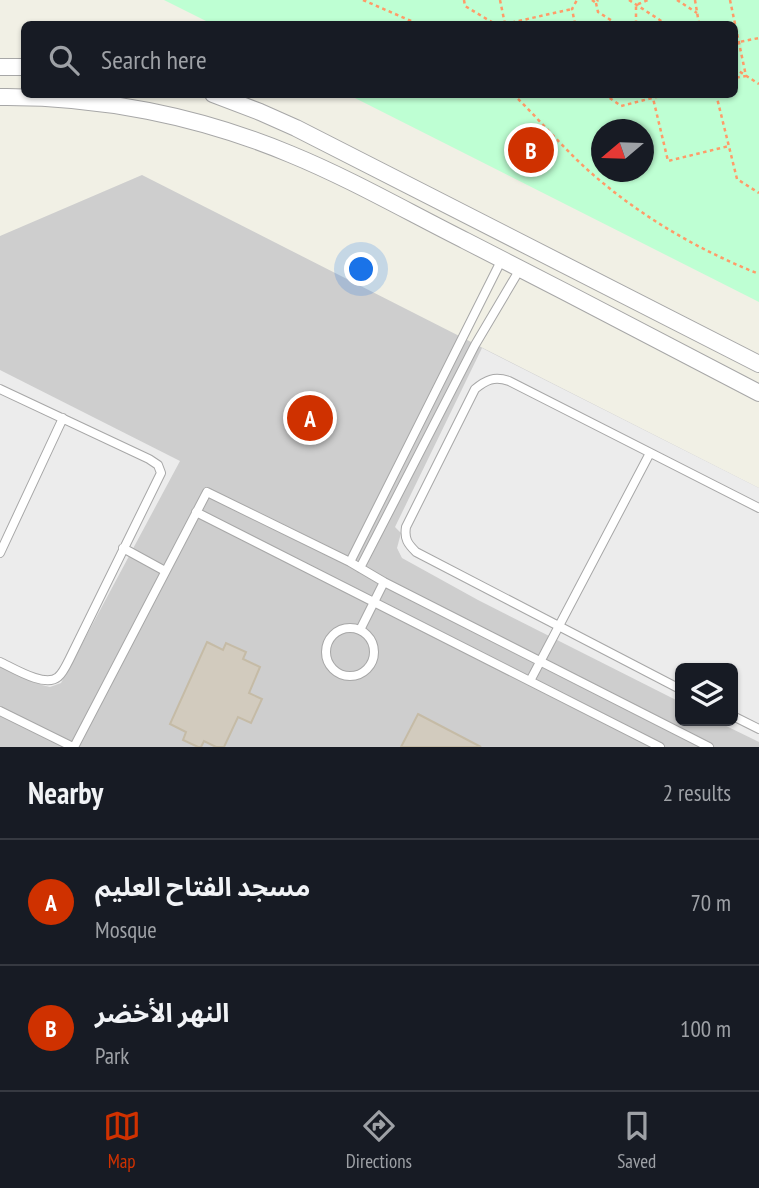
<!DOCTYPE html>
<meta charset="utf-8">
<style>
body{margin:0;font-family:"PT Sans Narrow","Noto Sans Arabic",sans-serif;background:#242831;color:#f1f3f6}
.controls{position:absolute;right:21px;bottom:21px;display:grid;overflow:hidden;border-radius:10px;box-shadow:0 2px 5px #0004}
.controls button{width:63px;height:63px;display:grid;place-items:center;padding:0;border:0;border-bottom:2px solid #363941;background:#171b24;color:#f1f3f6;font:35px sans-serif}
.compass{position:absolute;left:591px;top:119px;width:63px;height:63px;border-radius:50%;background:#171b24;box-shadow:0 2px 5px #0004;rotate:251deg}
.you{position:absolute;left:362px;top:270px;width:24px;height:24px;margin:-18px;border:5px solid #fff;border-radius:50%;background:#1a73e8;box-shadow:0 0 0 10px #1a73e833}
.badge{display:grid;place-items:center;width:46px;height:46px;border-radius:50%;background:#cf3100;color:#fff;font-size:23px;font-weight:700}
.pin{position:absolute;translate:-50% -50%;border:4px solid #fff;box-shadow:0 2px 7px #0006}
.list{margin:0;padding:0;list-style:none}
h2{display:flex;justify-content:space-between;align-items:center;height:91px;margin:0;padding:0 28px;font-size:30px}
h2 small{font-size:23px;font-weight:400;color:#9ea1a6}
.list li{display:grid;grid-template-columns:46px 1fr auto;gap:21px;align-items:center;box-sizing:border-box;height:126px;padding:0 28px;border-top:2px solid #363941}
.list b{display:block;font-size:26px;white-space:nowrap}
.list p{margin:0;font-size:23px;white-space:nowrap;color:#9ea1a6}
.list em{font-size:23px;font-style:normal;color:#9ea1a6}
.icon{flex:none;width:38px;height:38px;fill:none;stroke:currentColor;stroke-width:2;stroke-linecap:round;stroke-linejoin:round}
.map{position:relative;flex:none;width:759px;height:747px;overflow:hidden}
.search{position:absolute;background:#171b24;box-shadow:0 2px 5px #0004;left:21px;right:21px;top:21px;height:77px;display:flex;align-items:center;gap:18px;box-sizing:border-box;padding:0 24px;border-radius:10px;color:#9ea1a6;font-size:26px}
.sheet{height:343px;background:#171b24}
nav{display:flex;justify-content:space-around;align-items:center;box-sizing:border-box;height:98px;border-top:2px solid #363941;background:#171b24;font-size:19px;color:#9ea1a6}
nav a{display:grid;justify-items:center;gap:4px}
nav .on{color:#cf3100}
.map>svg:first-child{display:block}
.religious{fill:#cecece;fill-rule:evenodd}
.park{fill:#beffd3;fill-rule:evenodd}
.parking{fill:#ececec}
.building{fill:#d2cbbe;stroke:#c5bba6;stroke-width:2}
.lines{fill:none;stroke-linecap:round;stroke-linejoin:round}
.service-casing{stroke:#a7a7a7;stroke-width:10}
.minor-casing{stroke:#a7a7a7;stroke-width:18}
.path{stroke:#ff9b68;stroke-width:2.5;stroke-dasharray:3.5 3.5;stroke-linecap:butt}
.service{stroke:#fff;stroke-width:8}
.minor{stroke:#fff;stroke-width:16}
</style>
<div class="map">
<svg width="759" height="747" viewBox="0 0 759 747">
<rect width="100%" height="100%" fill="#f1f0e5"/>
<path class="religious" d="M142,175L759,488V747H0V236ZM680,668H733V721H680Z"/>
<path class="park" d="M164,0H759V302L349,95L734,94V24H212ZM602,130H644V172H602Z"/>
<path class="parking" d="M482,348L759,488V742L716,721H733V668H680V702L478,600L402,558L397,548L401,533L395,527Z
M0,370L180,461L61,683L50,687L42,685L0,665Z"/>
<path class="building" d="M207,642L223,650L226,643L246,652L243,659L260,667L249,693L262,699L251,723L238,717L224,747H216L204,741L201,747H198L183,740L186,732L170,724Z
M418,714L481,747H401Z"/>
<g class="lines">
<defs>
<path id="service" d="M0,389L149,459L158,465L161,473L70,658C67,664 63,673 58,677C45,688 13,668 0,662
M196,512L660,747
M123,548L165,571
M0,553L63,418
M350,562L502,259
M360,568L475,345L520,269
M326 652a24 24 0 1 1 48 0a24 24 0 1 1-48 0Z
M360,630L384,582
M530,681L650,453
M680,689L416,552C408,544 404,539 406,527L475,389C486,380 494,376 509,381L759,508
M0,711L73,747
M733,716L759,729
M74,747L207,492L350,562L384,582L709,747"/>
<path id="minor" d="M0,67H24
M213,94L260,112L296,128L759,364
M0,97C99,96 199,116 290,154C351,179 408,212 466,241C564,291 662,342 759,393"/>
</defs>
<use href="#service" class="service-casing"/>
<use href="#minor" class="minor-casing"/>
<path class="path" d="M363,0L418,24
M464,0L465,6L495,24
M500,0L505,24
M592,0L596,3L598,0
M629,0L666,24
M677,0L697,13
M695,0L699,24
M730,0L746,76L734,78
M596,3L598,12L617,24
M505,24L572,9
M575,24L572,9L577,0
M636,24V5L648,0
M734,43L759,38
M734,68L759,84
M513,94C542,122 567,153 597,178C645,219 701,251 759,274
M604,94L621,106L668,94
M652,94L668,161L729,146
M716,94L737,179L759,193"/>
<use href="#service" class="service"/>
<use href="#minor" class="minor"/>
</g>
</svg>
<div class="controls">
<button><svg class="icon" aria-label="layers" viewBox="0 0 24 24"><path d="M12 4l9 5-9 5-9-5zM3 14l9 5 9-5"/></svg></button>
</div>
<svg class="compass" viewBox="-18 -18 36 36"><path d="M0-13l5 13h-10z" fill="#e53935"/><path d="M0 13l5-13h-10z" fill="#9ea1a6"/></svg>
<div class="you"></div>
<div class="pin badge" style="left:310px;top:418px">A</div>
<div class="pin badge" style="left:531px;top:150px">B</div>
<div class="search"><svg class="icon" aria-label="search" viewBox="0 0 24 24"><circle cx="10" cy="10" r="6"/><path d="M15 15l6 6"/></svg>Search here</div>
</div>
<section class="sheet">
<h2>Nearby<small>2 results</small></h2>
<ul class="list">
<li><span class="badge">A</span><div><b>مسجد الفتاح العليم</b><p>Mosque</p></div><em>70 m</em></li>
<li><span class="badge">B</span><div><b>النهر الأخضر</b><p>Park</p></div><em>100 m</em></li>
</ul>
</section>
<nav>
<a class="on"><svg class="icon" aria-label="map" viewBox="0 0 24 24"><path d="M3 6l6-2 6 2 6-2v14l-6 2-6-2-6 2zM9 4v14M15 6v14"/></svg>Map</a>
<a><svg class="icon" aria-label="directions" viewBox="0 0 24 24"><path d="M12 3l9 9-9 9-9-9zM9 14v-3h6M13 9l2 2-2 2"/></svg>Directions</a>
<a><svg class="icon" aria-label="saved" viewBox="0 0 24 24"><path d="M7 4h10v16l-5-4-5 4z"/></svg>Saved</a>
</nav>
